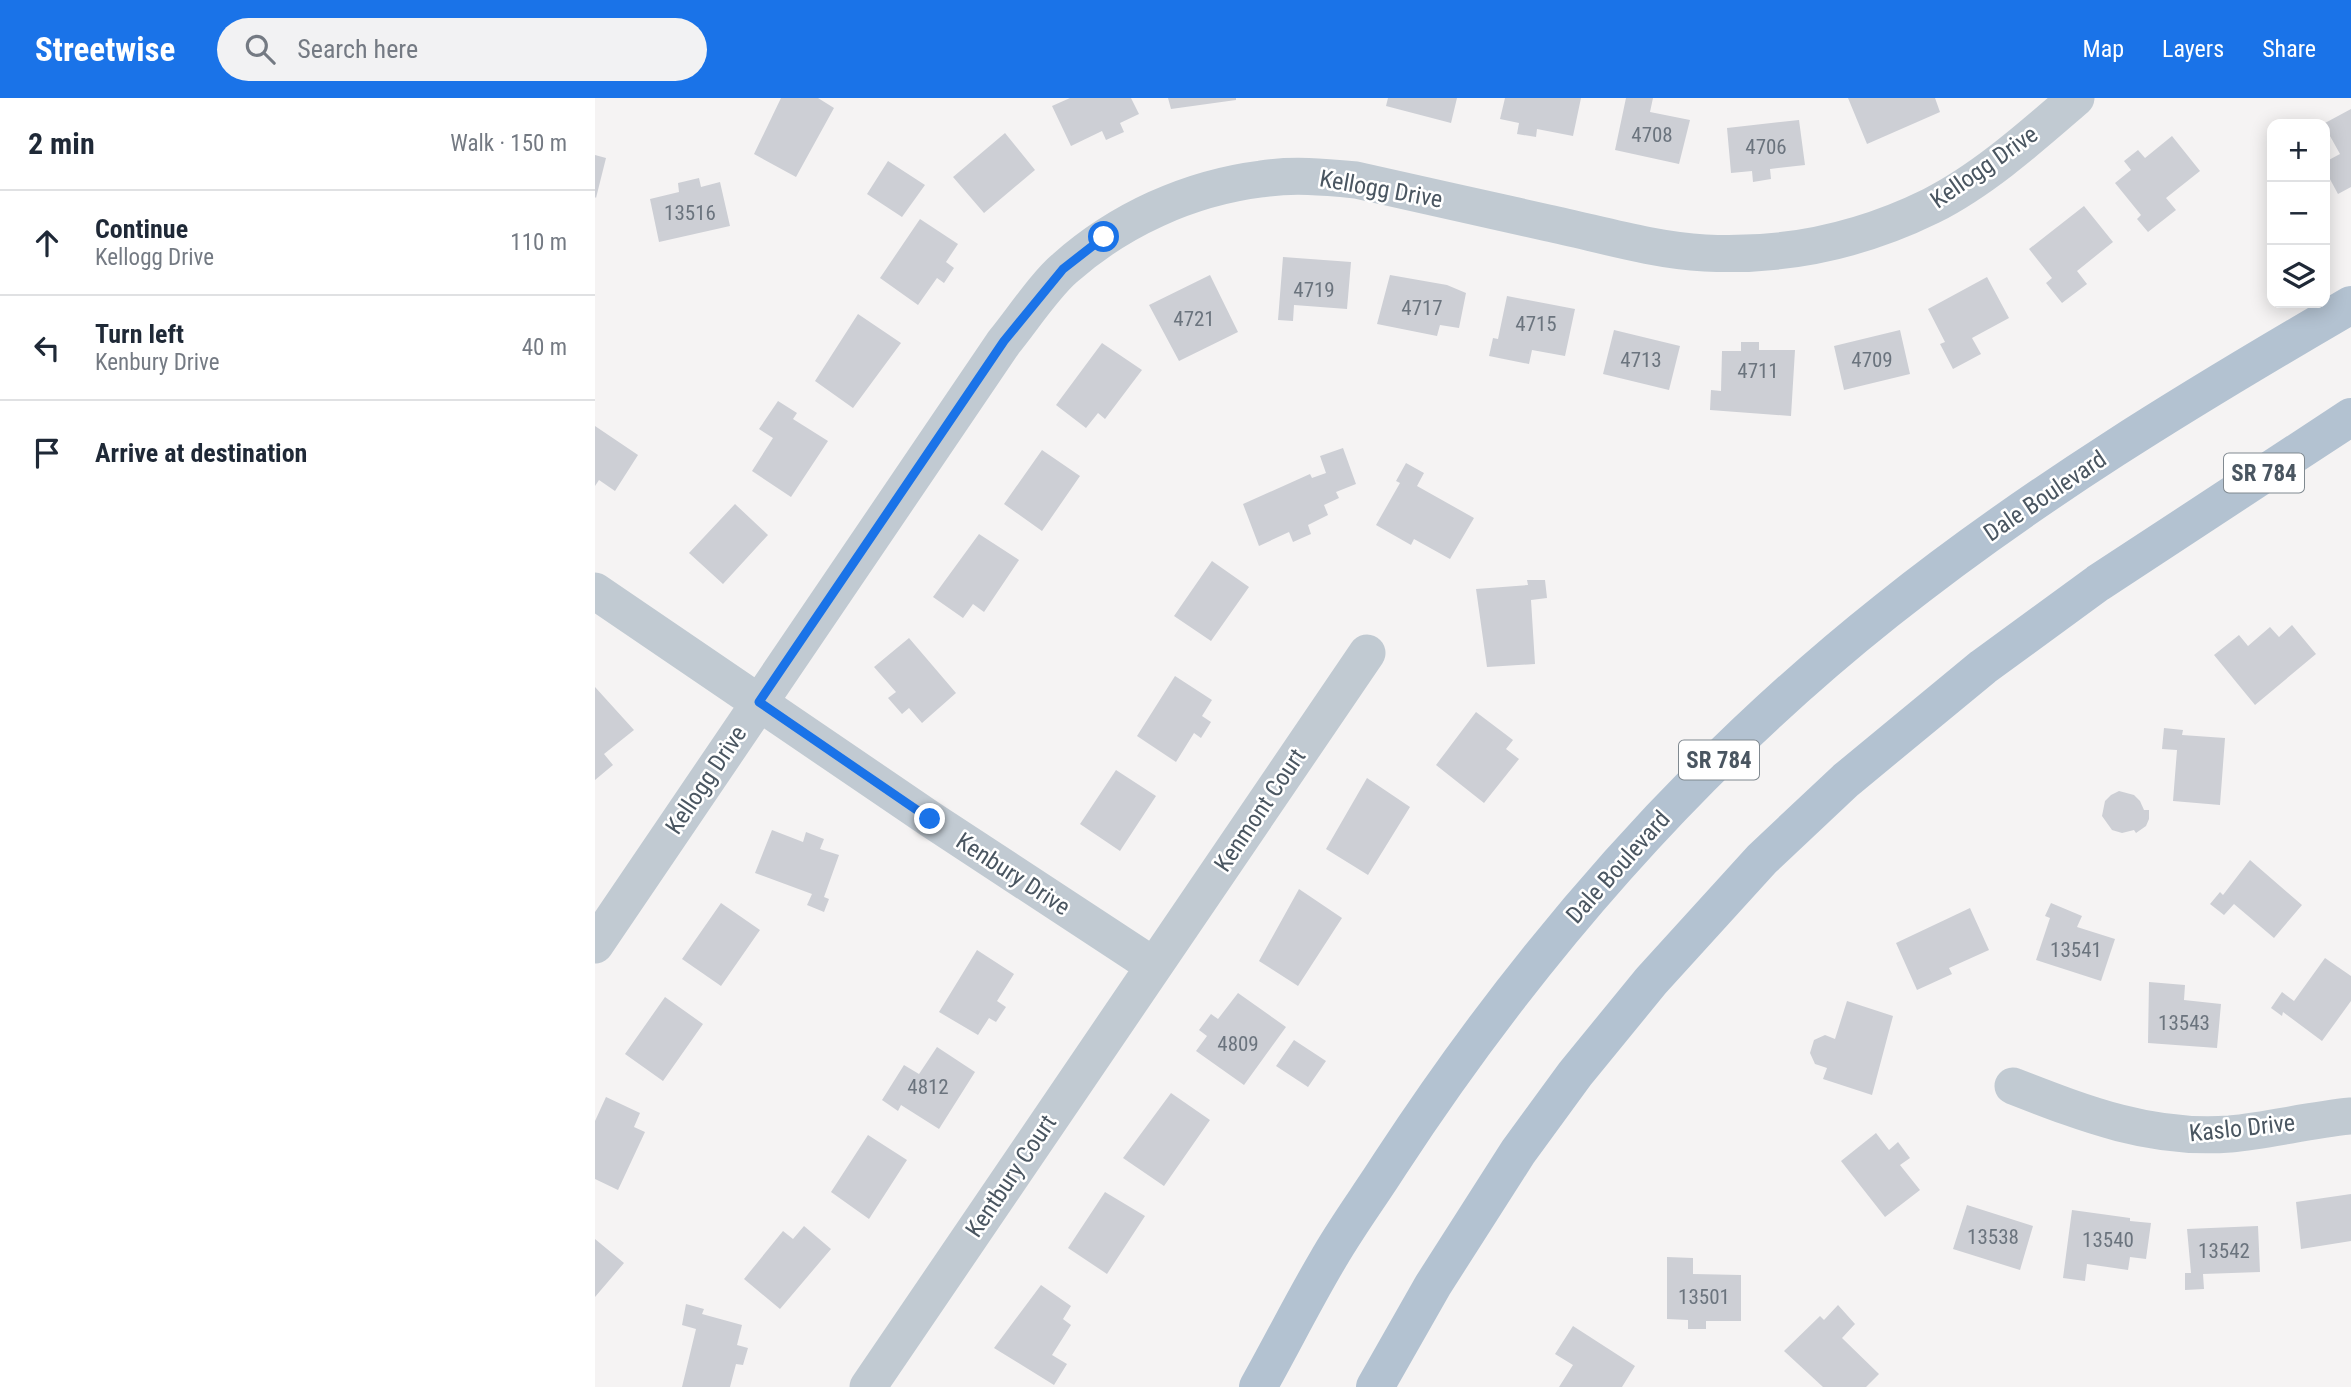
<!DOCTYPE html>
<meta charset="utf-8">
<style>
body{margin:0;font-family:"Roboto Condensed",sans-serif;background:#f2f2f3;color:#1f2937}
.controls{position:absolute;right:21px;top:21px;display:grid;overflow:hidden;border-radius:14px;box-shadow:0 4px 18px #0003}
.controls button{width:63px;height:63px;display:grid;place-items:center;padding:0;border:0;border-bottom:2px solid #e0e1e3;background:#fff;color:#1f2937;font:35px sans-serif}
.stop{position:absolute;width:21px;height:21px;margin:-16px;border:5px solid #1a73e8;border-radius:50%;background:#fff}
.stop.end{background:#1a73e8;border-color:#fff;box-shadow:0 2px 7px #0008}
.list{margin:0;padding:0;list-style:none}
h2{display:flex;justify-content:space-between;align-items:center;height:91px;margin:0;padding:0 28px;font-size:30px}
h2 small{font-size:23px;font-weight:400;color:#747a83}
.list li{display:grid;grid-template-columns:46px 1fr auto;gap:21px;align-items:center;box-sizing:border-box;height:105px;padding:0 28px;border-top:2px solid #e0e1e3}
.list b{display:block;font-size:26px;white-space:nowrap}
.list p{margin:0;font-size:23px;white-space:nowrap;color:#747a83}
.list em{font-size:23px;font-style:normal;color:#747a83}
.icon{flex:none;width:38px;height:38px;fill:none;stroke:currentColor;stroke-width:2;stroke-linecap:round;stroke-linejoin:round}
.map{position:relative;flex:none;width:1756px;height:1289px;overflow:hidden}
header{display:flex;align-items:center;gap:42px;box-sizing:border-box;height:98px;padding:0 35px;background:#1a73e8;color:#fff}
header strong{font-size:33px}
nav{display:flex;gap:38px;margin-inline-start:auto;font-size:24px}
.search{width:490px;height:63px;background:#f2f2f3;display:flex;align-items:center;gap:18px;box-sizing:border-box;padding:0 24px;border-radius:38px;color:#747a83;font-size:26px}
main{display:flex}
aside{flex:1;background:#fff}
.map>svg:first-child{display:block}
.building{fill:#cdcfd5}
.lines{fill:none;stroke-linecap:round;stroke-linejoin:round}
.street{stroke:#c1cad2;stroke-width:37}
.primary{stroke:#b3c2d1;stroke-width:38}
.route{stroke:#1a73e8;stroke-width:9}
.labels{text-anchor:middle;stroke-width:5;stroke-linejoin:round;paint-order:stroke}
.number-label{font-size:21px;fill:#6b747e}
.shield{fill:#fff;stroke:#808990;stroke-width:2}
.shield-label{font-size:23px;font-weight:bold;fill:#4a5661}
.street-label{font-size:24px;fill:#4a5661;stroke:#fff}
</style>
<header>
<strong>Streetwise</strong>
<div class="search"><svg class="icon" aria-label="search" viewBox="0 0 24 24"><circle cx="10" cy="10" r="6"/><path d="M15 15l6 6"/></svg>Search here</div>
<nav><a>Map</a><a>Layers</a><a>Share</a></nav>
</header>
<main>
<aside>
<h2>2 min<small>Walk · 150 m</small></h2>
<ul class="list">
<li><svg class="icon" aria-label="ahead" viewBox="0 0 24 24"><path d="M12 20V5M6 11l6-6 6 6"/></svg><div><b>Continue</b><p>Kellogg Drive</p></div><em>110 m</em></li>
<li><svg class="icon" aria-label="left" viewBox="0 0 24 24"><path d="M17 20v-9H6M10 6l-5 5 5 5"/></svg><div><b>Turn left</b><p>Kenbury Drive</p></div><em>40 m</em></li>
<li><svg class="icon" aria-label="arrive" viewBox="0 0 24 24"><path d="M6 21V4h12l-3 4 3 4H6"/></svg><div><b>Arrive at destination</b></div></li>
</ul>
</aside>
<div class="map">
<svg width="1756" height="1289" viewBox="0 0 1756 1289">
<rect width="100%" height="100%" fill="#f5f3f3"/>
<path class="building" d="M186,0H223L239,10L201,79L159,56Z
M475,0H536L544,16L525,25L529,34L511,42L507,33L476,48L457,8Z
M573,0H641V2L576,11Z
M793,0H862L856,25L791,8Z
M910,0H986L978,38L942,31L941,39L922,36L924,25L905,21Z
M1031,0H1058L1055,14L1095,22L1084,66L1020,52Z
M1253,0H1340L1345,14L1272,46Z
M1756,11V89L1743,96L1730,72V64L1745,56L1730,29V25Z
M1204,22L1210,67L1175,71L1176,81L1158,84L1157,73L1136,75L1132,30Z
M410,35L440,72L389,115L358,79Z
M1577,38L1605,73L1571,100L1581,112L1553,134L1542,121L1546,117L1520,85L1536,72L1529,63L1543,52L1550,60Z
M0,57L11,60L1,100L0,99Z
M293,63L330,87L307,119L272,96Z
M104,80L106,89L125,84L135,128L64,144L55,101L84,94L83,85Z
M1489,108L1518,144L1482,173L1492,186L1467,205L1451,185L1457,180L1434,151Z
M325,121L363,146L351,164L359,170L349,185L342,180L323,207L285,180Z
M688,159L756,164L752,211L699,207L698,223L683,222Z
M615,177L643,234L584,263L554,207Z
M795,177L852,187L871,195L864,230L845,227L842,238L782,226Z
M1392,179L1414,220L1377,240L1386,256L1358,271L1345,246L1350,244L1333,211Z
M912,198L980,211L970,258L937,252L934,266L894,258L898,240L903,241Z
M263,216L306,245L258,310L220,283Z
M1019,232L1085,248L1074,292L1008,276Z
M1305,232L1315,276L1249,292L1239,248Z
M1146,244H1164V252H1200L1196,318L1115,312L1116,292L1126,293L1127,253H1146Z
M507,245L547,272L510,321L503,315L491,330L461,307Z
M183,303L202,315L198,321L233,343L196,399L157,373L178,340L164,331Z
M0,328L43,357L20,393L4,382L0,388Z
M748,350L761,386L741,394L744,400L729,407L733,417L713,427L716,436L698,444L694,434L664,448L648,406L715,376L717,380L731,375L725,358Z
M447,352L485,378L447,433L409,406Z
M811,365L829,375L822,388L879,420L855,461L819,441L816,447L781,427L805,385L801,383Z
M140,406L173,437L128,486L94,455Z
M384,436L424,462L389,514L378,506L368,520L338,499Z
M617,463L654,489L616,543L579,518Z
M932,482H950L952,500L936,502L940,566L892,569L881,491L933,487Z
M1697,527L1721,556L1660,607L1619,557L1644,537L1653,548L1675,529L1684,539Z
M314,540L361,595L327,625L314,610L307,616L293,600L301,594L279,569Z
M580,578L617,602L607,618L616,624L606,640L599,635L581,664L542,638Z
M0,589L39,632L9,656L18,667L0,682Z
M881,614L918,642L911,651L924,661L889,705L841,667Z
M1569,630L1588,632L1587,637L1630,640L1625,707L1578,703L1582,652L1567,651Z
M521,672L561,698L525,753L485,726Z
M772,680L815,709L773,777L731,751Z
M1524,693L1539,697L1545,703L1549,712H1554V721L1551,728L1541,735L1539,732L1527,735L1517,732L1507,718L1510,703L1516,697Z
M177,732L208,744L211,734L229,741L225,751L244,757L229,799L234,801L229,814L212,807L217,796L160,775Z
M1655,762L1707,807L1679,840L1639,806L1629,817L1615,806L1625,794L1628,797Z
M704,791L747,820L703,888L664,863Z
M126,805L165,832L126,888L87,861Z
M1456,805L1487,818L1482,829L1520,841L1506,883L1441,862L1455,820L1450,818Z
M1375,810L1394,852L1354,870L1357,876L1322,892L1301,845Z
M382,852L419,876L402,903L411,909L401,924L394,920L383,937L344,914Z
M1730,860L1756,878V903L1727,943L1688,914L1687,918L1676,910L1687,894L1699,903Z
M1554,884L1590,887L1589,902L1626,906L1622,950L1553,945Z
M643,895L691,929L649,987L601,953L612,938L604,932L616,916L623,921Z
M70,899L108,926L68,983L30,956Z
M1252,903L1298,918L1277,997L1228,981L1232,970L1220,966L1215,955L1219,942L1230,937L1240,941Z
M699,942L731,963L713,989L681,968Z
M342,949L380,974L344,1031L306,1007L303,1013L287,1002L309,967L324,976Z
M576,995L615,1022L569,1088L528,1060Z
M11,999L45,1015L39,1029L50,1034L23,1092L0,1081V1023Z
M1281,1035L1294,1052L1303,1044L1315,1060L1305,1067L1325,1092L1290,1119L1246,1063Z
M273,1037L312,1062L274,1121L236,1094Z
M510,1094L550,1118L512,1176L473,1150Z
M1756,1096V1143L1706,1151L1701,1104Z
M1372,1107L1438,1128L1425,1172L1358,1151Z
M1477,1112L1535,1120V1123L1556,1125L1551,1161L1535,1159L1533,1172L1492,1166L1490,1183L1468,1180Z
M209,1128L236,1151L185,1211L149,1181L188,1133L198,1141Z
M1663,1128L1665,1174L1608,1176L1609,1191L1590,1192V1175H1596L1592,1131Z
M0,1141L29,1165L0,1199Z
M1072,1159L1098,1160V1176L1146,1177V1223H1111V1231H1093V1222L1072,1221Z
M446,1187L476,1208L468,1221L476,1227L457,1257L472,1266L459,1287L399,1250Z
M91,1206L109,1211L107,1216L147,1227L142,1247L153,1250L148,1267L141,1266L135,1289H87L101,1231L87,1227Z
M1243,1207L1260,1226L1247,1240L1284,1276L1271,1289H1228L1189,1253L1225,1218L1229,1222Z
M978,1228L1040,1268L1027,1289H964L978,1267L960,1256Z"/>
<g class="lines">
<path class="street" d="M0,493L335,721L559,868
M0,847L409,244C427,222 450,187 470,170C524,122 594,90 666,81C697,76 730,79 761,82C825,96 889,111 953,125C1005,136 1057,152 1110,155C1189,159 1265,143 1336,108C1388,82 1437,38 1481,0
M1418,988C1490,1016 1556,1042 1635,1036C1675,1032 1715,1022 1756,1018
M273,1289L772,555"/>
<path class="primary" d="M663,1289C686,1248 707,1206 731,1165C750,1131 774,1099 795,1066C931,858 1096,668 1291,513C1436,397 1596,300 1756,207
M780,1289L838,1187L923,1054L980,976L1056,883L1167,761L1251,682L1388,569L1503,485L1756,319"/>
</g>
<g class="lines">
<path class="route" d="M335,721L164,604L409,243L468,171L509,139"/>
</g>
<g class="labels">
<g class="number-label">
<text x="1057" y="44">4708</text>
<text x="1171" y="56">4706</text>
<text x="95" y="122">13516</text>
<text x="719" y="199">4719</text>
<text x="827" y="217">4717</text>
<text x="599" y="228">4721</text>
<text x="941" y="233">4715</text>
<text x="1046" y="269">4713</text>
<text x="1277" y="269">4709</text>
<text x="1163" y="280">4711</text>
<text x="1481" y="859">13541</text>
<text x="1589" y="932">13543</text>
<text x="643" y="953">4809</text>
<text x="333" y="996">4812</text>
<text x="1398" y="1146">13538</text>
<text x="1513" y="1149">13540</text>
<text x="1629" y="1160">13542</text>
<text x="1109" y="1206">13501</text>
</g>
<g class="shield">
<rect x="1629" y="355.5" width="80" height="39" rx="5"/>
<rect x="1084" y="642.5" width="80" height="39" rx="5"/>
</g>
<g class="shield-label">
<text x="1669" y="383">SR 784</text>
<text x="1124" y="670">SR 784</text>
</g>
<g class="street-label">
<text transform="translate(1389 69) rotate(-35)" y="8">Kellogg Drive</text>
<text transform="translate(786 91) rotate(10)" y="8">Kellogg Drive</text>
<text transform="translate(1450 398) rotate(-34)" y="8">Dale Boulevard</text>
<text transform="translate(111 682) rotate(-56)" y="8">Kellogg Drive</text>
<text transform="translate(665 712) rotate(-56)" y="8">Kenmont Court</text>
<text transform="translate(1023 769) rotate(-48)" y="8">Dale Boulevard</text>
<text transform="translate(418 776) rotate(33)" y="8">Kenbury Drive</text>
<text transform="translate(1647 1030) rotate(-6)" y="8">Kaslo Drive</text>
<text transform="translate(416 1078) rotate(-56)" y="8">Kentbury Court</text>
</g>
</g>
</svg>
<div class="controls">
<button>+</button>
<button>−</button>
<button><svg class="icon" aria-label="layers" viewBox="0 0 24 24"><path d="M12 4l9 5-9 5-9-5zM3 14l9 5 9-5"/></svg></button>
</div>
<div class="stop" style="left:509px;top:139px"></div>
<div class="stop end" style="left:335px;top:721px"></div>
</div>
</main>
